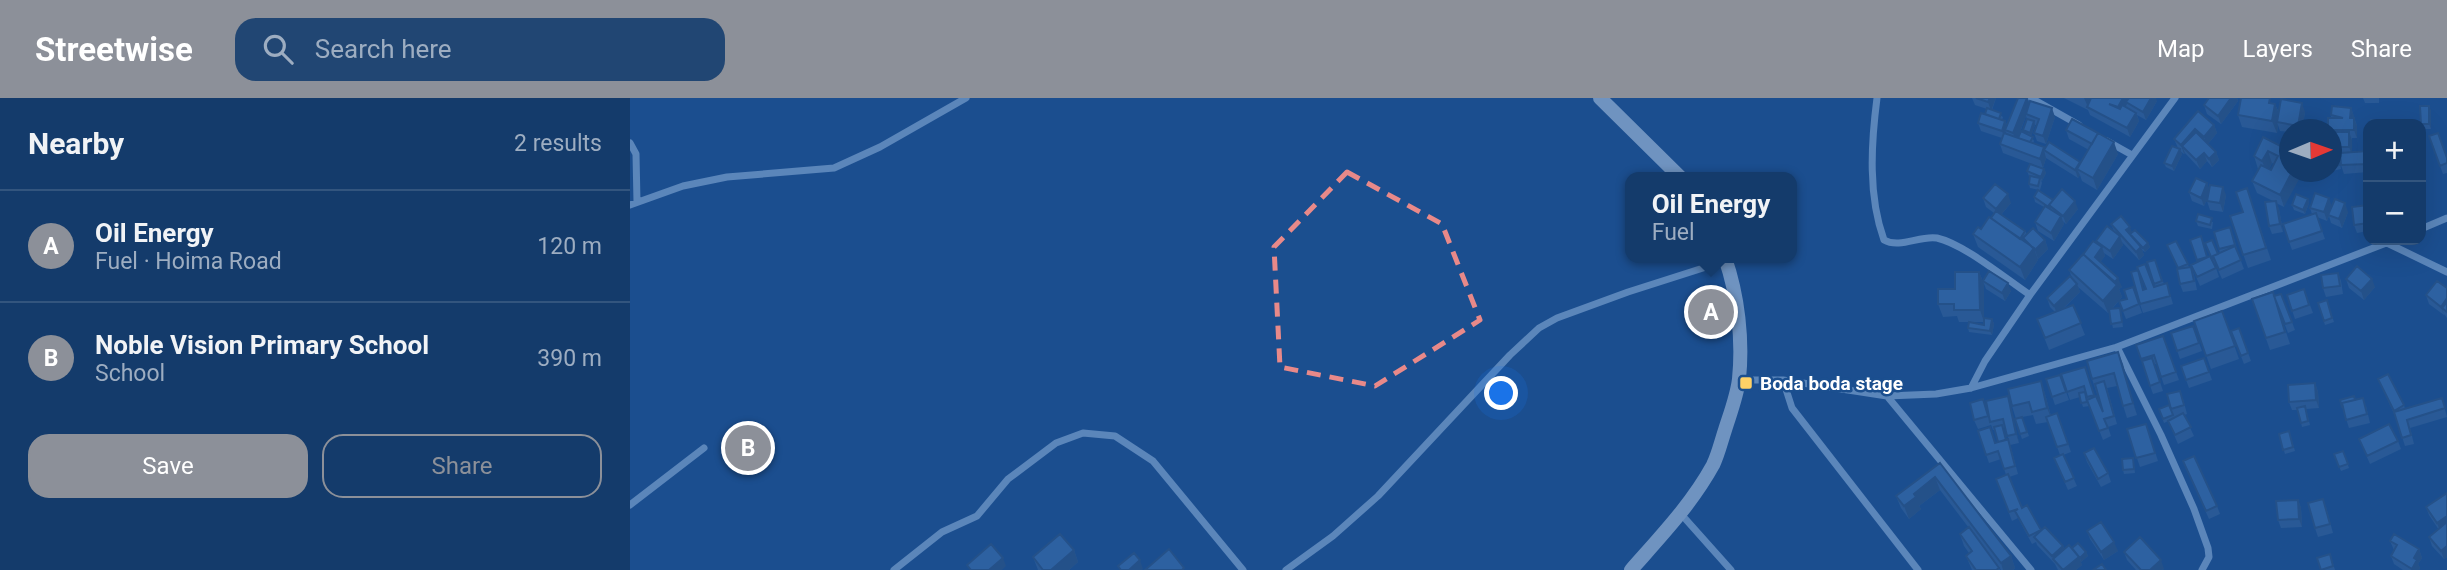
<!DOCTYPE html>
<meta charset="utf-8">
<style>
body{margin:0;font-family:Roboto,sans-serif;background:#214673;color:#f1f3f6}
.controls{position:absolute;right:21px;top:21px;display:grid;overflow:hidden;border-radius:14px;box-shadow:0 7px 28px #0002}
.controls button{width:63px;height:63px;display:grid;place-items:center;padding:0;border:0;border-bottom:2px solid #33557e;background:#143b6b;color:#f1f3f6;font:35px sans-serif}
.compass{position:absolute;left:1649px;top:21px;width:63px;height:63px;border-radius:50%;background:#143b6b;box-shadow:0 7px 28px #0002;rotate:88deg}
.you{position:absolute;left:872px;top:296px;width:24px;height:24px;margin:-18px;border:5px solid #fff;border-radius:50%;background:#1a73e8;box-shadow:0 0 0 10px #1a73e833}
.badge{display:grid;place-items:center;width:46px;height:46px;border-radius:50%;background:#8c9099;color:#fff;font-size:23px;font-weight:700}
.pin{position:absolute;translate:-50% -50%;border:4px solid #fff;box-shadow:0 2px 7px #0006}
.popup{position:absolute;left:995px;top:74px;width:172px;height:91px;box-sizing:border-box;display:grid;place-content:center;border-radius:14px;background:#143b6b;filter:drop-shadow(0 2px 5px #0005);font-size:23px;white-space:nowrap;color:#9dadc1}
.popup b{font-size:26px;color:#f1f3f6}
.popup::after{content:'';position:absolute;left:50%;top:100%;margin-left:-14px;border:14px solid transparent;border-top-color:#143b6b}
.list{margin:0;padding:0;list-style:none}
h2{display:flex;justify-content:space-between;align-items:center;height:91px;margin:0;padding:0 28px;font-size:30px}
h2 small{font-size:23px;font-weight:400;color:#9dadc1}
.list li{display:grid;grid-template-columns:46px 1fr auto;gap:21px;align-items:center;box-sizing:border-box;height:112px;padding:0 28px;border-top:2px solid #33557e}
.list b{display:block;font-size:26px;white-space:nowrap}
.list p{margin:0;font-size:23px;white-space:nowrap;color:#9dadc1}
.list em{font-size:23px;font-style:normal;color:#9dadc1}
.actions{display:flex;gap:14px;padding:21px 28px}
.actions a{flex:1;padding:16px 0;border:2px solid #8c9099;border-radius:21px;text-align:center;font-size:24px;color:#8c9099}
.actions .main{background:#8c9099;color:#fff}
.icon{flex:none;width:38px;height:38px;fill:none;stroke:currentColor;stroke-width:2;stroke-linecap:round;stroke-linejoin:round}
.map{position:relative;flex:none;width:1817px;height:472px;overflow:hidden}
header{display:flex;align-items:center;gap:42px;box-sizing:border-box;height:98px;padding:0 35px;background:#8c9099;color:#fff}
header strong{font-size:33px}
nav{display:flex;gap:38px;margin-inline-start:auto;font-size:24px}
.search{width:490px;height:63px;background:#214673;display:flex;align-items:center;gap:18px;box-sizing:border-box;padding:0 24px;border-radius:21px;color:#9dadc1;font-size:26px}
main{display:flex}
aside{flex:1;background:#143b6b}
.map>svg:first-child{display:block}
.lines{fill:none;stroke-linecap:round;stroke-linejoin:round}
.street{stroke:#a9c9ee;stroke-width:7}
.secondary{stroke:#d6e6fa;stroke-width:14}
.wall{fill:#3a679d;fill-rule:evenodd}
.shaded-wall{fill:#305480}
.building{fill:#4478b7;stroke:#305480;stroke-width:2}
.marked{fill:none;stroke:#e88989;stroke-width:5;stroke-dasharray:14 9;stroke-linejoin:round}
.poi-dot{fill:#ffd166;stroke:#1b4f8f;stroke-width:2.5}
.labels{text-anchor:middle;stroke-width:5;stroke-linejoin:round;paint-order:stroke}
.poi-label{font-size:19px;font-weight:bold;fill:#fff;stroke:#1b4f8f;text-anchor:start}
</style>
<header>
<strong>Streetwise</strong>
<div class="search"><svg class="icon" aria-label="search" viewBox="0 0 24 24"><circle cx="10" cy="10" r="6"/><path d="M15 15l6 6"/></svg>Search here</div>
<nav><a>Map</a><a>Layers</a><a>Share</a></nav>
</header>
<main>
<aside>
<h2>Nearby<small>2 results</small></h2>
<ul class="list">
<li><span class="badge">A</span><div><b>Oil Energy</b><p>Fuel · Hoima Road</p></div><em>120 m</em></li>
<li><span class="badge">B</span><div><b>Noble Vision Primary School</b><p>School</p></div><em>390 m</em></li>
</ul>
<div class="actions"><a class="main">Save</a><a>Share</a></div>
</aside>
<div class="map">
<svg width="1817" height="472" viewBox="0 0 1817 472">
<rect width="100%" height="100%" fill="#1b4f8f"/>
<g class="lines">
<path class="street" d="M1247,0C1241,46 1238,98 1254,142C1270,151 1290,137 1307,140C1334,146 1376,181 1400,197
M1401,0L1449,27
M1477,43L1502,57
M0,45L6,56L7,104
M0,107L53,88L97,79L204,70L250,49L336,0
M1791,131L1817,120
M1757,145L1817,174
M1487,249L1531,337L1564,411L1578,450L1579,459L1572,472
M1109,282H1153L1257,298L1306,296L1341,290L1487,249L1764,142
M1153,282L1162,310L1288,472
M1341,290L1355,263L1400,197L1545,0
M1257,298L1401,472
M0,407L74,350
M1051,416L1101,472
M264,472L312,434L347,418L378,381L426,345L453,335L485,338L523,363L613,472
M656,472L703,438L748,398L880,257L909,230L927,220L998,194L1095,163"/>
<path class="secondary" d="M970,0L1050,79
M1001,472C1030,439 1061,407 1083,367C1088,357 1091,344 1095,332C1100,316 1107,298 1109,281C1113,242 1108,197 1095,160"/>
</g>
<path class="wall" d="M1342,0H1366L1362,12L1373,19L1372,22L1375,23L1377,27L1398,0L1399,5L1425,19L1416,46L1407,43L1404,35L1407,27H1405L1401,38L1404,43L1403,45L1451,65L1459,52L1439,41L1436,32L1488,56L1467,92L1452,83L1450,77L1448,80L1416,60L1413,70L1373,55L1370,46L1372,40L1351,33L1348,25L1355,16L1357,11L1345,7ZM1396,18L1397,21L1393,32L1394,35L1389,37Z
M1434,0H1498L1527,3L1516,22L1507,17L1509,23L1500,39L1460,17L1458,12Z
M1579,0H1607L1608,3L1591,26L1577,16L1574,7Z
M1733,0H1749V5H1735Z
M1643,5L1645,6L1649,15L1675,14L1672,32H1660V34L1650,33L1648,27L1647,35L1612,29L1608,17Z
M1721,10L1727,28V40H1722V54L1738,53V74L1714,76L1711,67L1710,57H1708L1711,71L1702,73L1701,17Z
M1801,12V31H1792L1791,26Z
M1568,13L1584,27L1587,35L1578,46L1586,54L1589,62L1582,69L1577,63L1570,71L1555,55L1554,56L1550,53L1552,56L1544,73L1536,69L1534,65L1548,50L1544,41Z
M1799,38L1817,59V75L1813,76Z
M1633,39L1660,53L1654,109L1646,105L1649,111L1653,134L1642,136L1639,128L1643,103L1627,95L1622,83L1628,71L1624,58ZM1642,65L1644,66L1641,72L1639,71Z
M1414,71L1416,75L1412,83L1411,82L1412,85L1410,92L1400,90L1399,86L1401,79L1399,78L1397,73Z
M1577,85L1579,91L1596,97L1593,114L1580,112L1577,103L1578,99L1574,108L1562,103L1559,94Z
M1617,90L1641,162L1618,170L1600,118L1613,114Z
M1404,99L1423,102L1448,111L1436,126L1433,123L1434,126L1424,143L1408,133L1405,124L1414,109L1405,104Z
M1353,100L1381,105L1371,117L1395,133L1397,136L1415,142L1418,151L1408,161L1407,160L1408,162L1395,182L1348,149L1343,136L1351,131L1364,115L1356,109Z
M1678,101L1679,105L1675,116L1664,112L1662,107Z
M1738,107V133L1727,135L1724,127Z
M1702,108L1718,114L1712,130L1701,125L1699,118L1697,123L1687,119L1695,141L1662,152L1653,126L1682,116L1680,110Z
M1566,123L1583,124L1582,131L1568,128Z
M1481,126L1502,134L1518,145L1520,149L1515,154L1512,152L1514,157L1509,162L1492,144L1493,147L1483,161L1474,155L1475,158L1470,164L1492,189L1489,191L1492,199L1482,211L1490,210L1493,229L1483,230L1479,214L1478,215L1448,189L1450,194L1433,211L1443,207L1455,237L1419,252L1407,221L1425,214L1420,209L1417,200L1442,180L1439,172L1467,145L1466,143L1484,133Z
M1584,134L1603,137L1608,155L1614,171L1592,181L1585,165L1584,166L1575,145L1588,156L1590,155Z
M1560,142L1578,159L1586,170L1589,179L1570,188L1561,167L1567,164Z
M1546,143L1559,169H1561L1564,177L1567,192L1553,194L1550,186L1548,171L1537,147Z
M1525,162L1534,186L1537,185L1543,206L1513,215L1510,206L1508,172L1514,192L1525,189L1517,164Z
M1349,174L1354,186V223L1362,221L1364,226L1362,237L1339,234L1338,230L1354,227V224H1329L1327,218L1313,219L1308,206L1325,191Z
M1708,175L1711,183L1713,196L1696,199L1693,190Z
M1716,181L1745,189L1734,202L1719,190Z
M1353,183L1381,193L1375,203L1356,191Z
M1503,189L1512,215L1496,221L1489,203L1497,201Z
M1817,190V220L1814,216V217L1799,206L1796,197Z
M1674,191L1683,215L1665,221L1657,197Z
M1651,196L1665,232L1658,235L1644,198Z
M1622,201L1647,207L1660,246L1640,252Z
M1697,202L1704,224L1695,227L1688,205Z
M1592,213L1609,261L1581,271L1564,223Z
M1563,228L1572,253L1550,261L1541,235Z
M1609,230L1621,263L1614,266L1601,233Z
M1533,238L1549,282L1534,287L1527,266H1524L1533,293L1523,296L1506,247Z
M1488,254L1507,317L1497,320L1487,288L1477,290L1487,326L1478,329L1481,338L1473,342L1457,302L1459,308L1453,309L1450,299L1440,302L1431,276L1455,269L1465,299L1473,314L1462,281Z
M1574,260L1582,282L1559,290L1551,268Z
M1430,277L1439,302L1425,307L1416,281Z
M1748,281L1774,307L1775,311L1812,300L1817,319L1780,330L1784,346L1775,348L1766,320Z
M1411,283L1415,296L1421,318L1427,315L1441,354L1433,357L1447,388L1438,392L1424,360L1430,357L1418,324L1406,326L1403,317L1392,319L1399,338L1392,341L1385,321H1386L1382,308Z
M1685,285L1688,294L1689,310L1676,311L1680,327L1672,329L1668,312H1662L1659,304Z
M1378,298L1389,345L1380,347L1375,329L1373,330L1377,342L1378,341L1381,350L1388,376L1379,379L1392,410L1397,407L1411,433L1433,448L1434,451L1442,450L1456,454L1458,458L1451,464L1450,463L1452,467L1446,472H1428L1425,466L1407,447L1406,444L1402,446L1388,420L1382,423L1366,381L1376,377L1371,361L1359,365L1348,333L1365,345L1368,344L1365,332H1363L1360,324Z
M1553,301L1557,316L1554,317L1564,338L1548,346L1538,323L1534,325L1529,311L1539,307L1544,320L1547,319L1544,320L1541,311Z
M1710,302H1725L1736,308L1740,325L1719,330Z
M1356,310L1361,327L1348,331L1344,322Z
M1516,326L1528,363L1510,369L1497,331Z
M1659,333L1665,353L1655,356L1649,336Z
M1729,341L1768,343L1771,351L1740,366Z
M1713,353L1719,370L1711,373L1704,356Z
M1454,355L1478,375L1481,384L1471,389L1457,364Z
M1503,360L1505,375L1494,376L1493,372Z
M1553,363L1587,408L1590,416L1579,421Z
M1310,365L1381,458L1385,470L1383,472H1371L1366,465L1370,472H1342L1336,458L1339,455L1334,448L1330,436L1339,430L1310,392L1289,408L1291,411L1279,421L1271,410L1266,398Z
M1817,395V459L1814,461L1802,448L1799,439L1809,432L1799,417L1796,409Z
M1668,402L1671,410L1672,429L1651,430L1648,422Z
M1696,409L1703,435L1688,439L1685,430Z
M1457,433L1488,453L1474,462L1460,441Z
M1760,443L1789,451L1792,460L1788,466L1790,470L1789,472H1773L1764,466L1761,458L1764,452Z
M444,452L448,464L439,472H408L403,459Z
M1494,454L1534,471L1532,472H1506L1497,462Z
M1700,456L1705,472H1691Z"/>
<path class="shaded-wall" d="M1360,0H1366L1361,13L1358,4Z
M1397,0L1400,8L1396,16V18L1386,44L1383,35Z
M1454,0H1465L1458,9Z
M1493,0H1498L1499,3L1496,4L1497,6L1491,17L1488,9Z
M1521,0H1526L1527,3L1516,22L1513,14Z
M1601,0H1607L1608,3L1591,26L1588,18Z
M1672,5L1675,14L1672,32H1669L1668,28Z
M1645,6L1650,18L1647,24L1648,27L1647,35L1642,23Z
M1799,8L1801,12V31L1799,26Z
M1422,10L1425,19L1416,46L1413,38Z
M1721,10L1724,18L1723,28L1720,20Z
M1506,15L1509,23L1500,39L1497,30Z
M1724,20L1727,28V40L1724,32Z
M1375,23L1378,32H1375L1377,37L1375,41L1372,33Z
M1404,23L1405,27L1401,39L1400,35Z
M1584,27L1587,35L1577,47L1574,39Z
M1565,31L1568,40L1552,48L1555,55L1554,56L1551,47Z
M1719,34L1722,42V57L1719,49Z
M1484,44L1488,56L1467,92L1463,80Z
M1414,49V52L1416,60L1413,70L1410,61Z
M1550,51L1552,56L1544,73L1542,68Z
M1638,53L1642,65L1637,75L1632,63Z
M1586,54L1589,62L1582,69L1579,61Z
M1574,55L1577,63L1570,71L1566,62Z
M1450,64L1453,72L1447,71L1450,77L1448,80L1445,72Z
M1414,71L1416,75L1412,83L1411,79Z
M1662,74H1673L1654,109L1650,97Z
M1577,85L1580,94L1574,108L1571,100Z
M1593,89L1596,97L1593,114L1590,105Z
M1378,96L1381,105L1369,119L1366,111Z
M1699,100L1702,109L1697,123L1694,114Z
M1678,101L1679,105L1675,116L1673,112Z
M1445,103L1448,111L1436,126L1433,118Z
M1646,103L1649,111L1653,134L1650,126Z
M1715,105L1718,114L1712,130L1709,121Z
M1431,118L1434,126L1424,143L1421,135Z
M1500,129L1503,137L1501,138L1496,132Z
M1490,138L1493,147L1483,161L1480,153Z
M1415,142L1418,151L1408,161L1405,152Z
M1518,145L1520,149L1515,154L1513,150Z
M1472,149L1475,158L1468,167L1465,159Z
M1511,149L1514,157L1509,162L1506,154Z
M1404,150L1408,162L1395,182L1390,169Z
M1349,174L1354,186V224L1350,212Z
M1488,180L1492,189L1489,191L1492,199L1478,215L1473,203Z
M1742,181L1745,189L1734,202L1731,193Z
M1378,185L1381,193L1375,203L1372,195Z
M1447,186L1450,194L1427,216L1424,208Z
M1817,200V213L1812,210L1814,217L1811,209Z
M1362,221L1364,226L1362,237L1360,233Z
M1488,254L1493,266L1507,317L1503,305Z
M1411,283L1415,296L1422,322L1417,310Z
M1685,285L1688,294L1689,310L1686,302Z
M1378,298L1381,306L1389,345L1386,336Z
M1305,379L1310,392L1289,408L1291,411L1279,421L1274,408L1284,396Z
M1668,402L1671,410L1672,429L1669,421Z
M1817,418V428L1810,433L1807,425Z
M1484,444L1488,453L1474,462L1471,454Z
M1433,448L1436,456L1423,461L1422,458Z
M1817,448V459L1814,461L1811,453Z
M1789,451L1792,460L1788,466L1790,470L1789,472H1782L1784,460Z
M444,452L448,464L439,472H421Z
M1456,454L1458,458L1451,464L1450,460Z
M1381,458L1385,470L1383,472H1373L1371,465Z
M1449,459L1452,467L1446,472H1433Z
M373,460L376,468L372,472H359Z
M510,462L513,471L512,472H499Z
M1531,462L1534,471L1532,472H1520Z"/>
<path class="building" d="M1346,0H1360L1358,4Z
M1388,0H1397L1383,35L1375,32Z
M1461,0H1493L1488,9L1479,6L1490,11L1492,7L1506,15L1497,30L1457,9Z
M1499,0H1521L1513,14L1496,4Z
M1579,0H1601L1588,18L1574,7Z
M1611,0H1640L1639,5L1645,6L1642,23L1608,17Z
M1651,1L1672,5L1668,28L1647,24Z
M1400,3L1422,10L1413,38L1404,35L1409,21L1396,16Z
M1702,8L1721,10L1720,20H1724V32H1698V20H1713L1701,17Z
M1790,8H1799V26H1791Z
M1357,10L1371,15L1369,21L1355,16Z
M1568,13L1584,27L1574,39L1565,31L1551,47L1544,41Z
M1351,15L1375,23L1372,33L1348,25Z
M1397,21L1404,23L1400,35L1393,32Z
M1442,21L1468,35L1462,46L1436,32Z
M1741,22H1752V26H1741Z
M1391,33L1403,39L1400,44L1388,40Z
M1566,34L1586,54L1579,61L1574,55L1566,62L1552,48Z
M1702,34H1719V49H1702Z
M1374,35L1414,49L1410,61L1370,46Z
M1468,35L1484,44L1463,80L1447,71Z
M1808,35L1817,60V65L1810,68L1799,38Z
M1633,39L1660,53V74H1662L1650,97L1622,83L1631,67L1641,72L1648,58L1638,53L1632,63L1624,58Z
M1419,44L1450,64L1445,72L1414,52Z
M1542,48L1550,51L1542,68L1534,65Z
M1738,53V66L1711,67L1710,55Z
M1708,55L1709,67L1702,69V56Z
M1400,66L1414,71L1411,79L1397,73Z
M1400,78L1410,80L1408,88L1399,86Z
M1566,80L1577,85L1571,100L1559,94Z
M1365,86L1378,96L1366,111L1353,100Z
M1580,87L1593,89L1590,105L1577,103Z
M1617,90L1636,150L1613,157L1600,118L1613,114L1606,94Z
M1432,91L1445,103L1433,118L1419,107Z
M1408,92L1423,102L1419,107L1420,110L1404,99Z
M1685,95L1699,100L1694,114L1680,110Z
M1666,96L1678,101L1673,112L1662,107Z
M1705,101L1715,105L1709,121L1698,117Z
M1646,103L1650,126L1639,128L1635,104Z
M1738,107V125L1724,127L1722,109Z
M1415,108L1431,118L1421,135L1405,124Z
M1366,113L1395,133L1390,141L1361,120Z
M1686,115L1692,133L1659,144L1653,126Z
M1568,116L1582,120L1580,127L1566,123Z
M1491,118L1500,129L1496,132L1511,149L1506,154L1481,126Z
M1359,119L1404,150L1390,169L1343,136L1348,129L1351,131Z
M1477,128L1490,138L1480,153L1466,143Z
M1600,129L1605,147L1589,151L1584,134Z
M1403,130L1415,142L1405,152L1393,140Z
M1505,132L1518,145L1513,150L1500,136Z
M1571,138L1577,159L1567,162L1560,142Z
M1582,142L1588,156L1583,158L1584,161H1582L1575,145Z
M1463,143L1472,149L1465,159L1488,180L1485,184L1453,156L1452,158Z
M1546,143L1558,166L1548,170L1537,147Z
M1605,148L1611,162L1589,172L1583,158Z
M1453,156L1487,187L1473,203L1439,172Z
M1580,158L1586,170L1567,179L1561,167Z
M1525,162L1532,183L1524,186L1517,164Z
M1515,166L1524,189L1537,185L1540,198L1510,206L1501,174L1508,172L1513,192L1516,191L1507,169Z
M1727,168L1742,181L1731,193L1716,181Z
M1561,169L1564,183L1550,186L1547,171Z
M1359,173L1378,185L1372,195L1353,183Z
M1325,174H1349L1350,212H1324V206H1308V191H1325Z
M1708,175L1710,188L1693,190L1691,177Z
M1440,178L1447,186L1424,208L1417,200Z
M1807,183L1817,190V200L1811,209L1796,197Z
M1503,189L1509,206L1493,213L1489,203L1497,201L1494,192Z
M1674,191L1679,207L1662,213L1657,197Z
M1643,194L1655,234L1636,240L1622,201Z
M1651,196L1662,224L1655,226L1644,198Z
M1697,202L1702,220L1694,223L1688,205Z
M1817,204V214L1812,210Z
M1443,207L1451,225L1415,240L1407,221Z
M1490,210L1492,224L1481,226L1479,211Z
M1592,213L1605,248L1576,258L1564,223Z
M1354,220L1362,221L1360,233L1338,230L1339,224L1354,227Z
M1563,228L1569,245L1547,253L1541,235Z
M1609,230L1618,255L1611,258L1601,233Z
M1533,238L1546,274L1531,279L1524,257L1511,261L1506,247Z
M1488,254L1503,305L1493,308L1484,275L1462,281L1457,263Z
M1522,260L1530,284L1520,288L1512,263Z
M1574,260L1579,274L1556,282L1551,268Z
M1455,269L1464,297L1457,299L1454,288L1437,294L1431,276Z
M1758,276L1774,307L1764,313L1748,281Z
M1430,277L1436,294L1422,299L1416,281Z
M1411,283L1417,310L1402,314L1399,304L1382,308L1378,291Z
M1474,283L1484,318L1474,321L1478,330L1469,333L1457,302L1466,298L1473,314L1465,286Z
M1685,285L1686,302L1659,304L1658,287Z
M1550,293L1554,307L1541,311L1537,296Z
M1455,294L1457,304L1451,305L1449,295Z
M1378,298L1386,336L1377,338L1373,321L1360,324L1356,303Z
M1724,298L1725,302L1712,305L1713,309H1712L1710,302Z
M1733,300L1737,316L1716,322L1712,305Z
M1812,300L1815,310L1777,322L1781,337L1772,340L1764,314Z
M1353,301L1358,318L1344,322L1340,305Z
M1539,307L1543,317L1533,321L1529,311Z
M1675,308L1678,323L1671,325L1667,310Z
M1427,315L1438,346L1427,349L1416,319Z
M1553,315L1561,329L1545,337L1538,323Z
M1392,319L1397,334L1390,336L1385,321Z
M1516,326L1525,355L1506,360L1497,331Z
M1759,326L1768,343L1737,358L1729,341Z
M1372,327L1376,342L1368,344L1364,329Z
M1360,329L1365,345L1378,341L1385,368L1374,371L1368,353L1356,357L1348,333Z
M1659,333L1663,349L1653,352L1649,336Z
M1464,350L1478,375L1468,381L1454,355Z
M1713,353L1718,366L1709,369L1704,356Z
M1433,356L1444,380L1435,384L1424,360Z
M1564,358L1587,408L1576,413L1553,363Z
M1503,360L1504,371L1493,372L1492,361Z
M1310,365L1381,458L1371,465L1305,379L1284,396L1286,399L1274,408L1266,398Z
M1378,376L1392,410L1397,407L1411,432L1399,438L1385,413L1388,411L1379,414L1366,381Z
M1817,395V418L1807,425L1796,409Z
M1693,401L1700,426L1685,430L1678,405Z
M1668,402L1669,421L1648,422L1646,403Z
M1471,424L1484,444L1471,454L1457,433Z
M1817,424V448L1811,453L1799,439Z
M1339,429L1369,470L1366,472H1346L1336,458L1342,453L1330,436Z
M1415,429L1433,448L1422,458L1404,439Z
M430,436L444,452L421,472H413L403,459Z
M1764,436L1789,451L1784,460L1787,462L1782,471L1761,458L1767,447L1760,443Z
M1510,439L1531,462L1520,472H1511L1494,454Z
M1448,445L1456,454L1450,460L1442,450Z
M361,446L373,460L359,472H341L337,467Z
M1439,447L1449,459L1433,472L1423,461Z
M539,451L554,470L552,472H515Z
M504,455L510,462L499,472H491L488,468Z
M1700,456L1703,468L1691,472L1687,460Z
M1472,466L1476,472H1463Z"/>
<path d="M0 0H1817V472H0ZM717,74L812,126L850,222L745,288L650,269L644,149Z" fill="#1b4f8f" fill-opacity=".55" fill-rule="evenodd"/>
<path class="marked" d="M717,74L812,126L850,222L745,288L650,269L644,149Z"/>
<rect class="poi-dot" x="1109" y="278" width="14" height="14" rx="3.5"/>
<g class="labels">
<g class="poi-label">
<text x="1130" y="292">Boda boda stage</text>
</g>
</g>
</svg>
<div class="controls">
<button>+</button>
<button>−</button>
</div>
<svg class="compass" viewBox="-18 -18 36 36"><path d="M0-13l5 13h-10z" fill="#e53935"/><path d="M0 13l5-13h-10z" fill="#9dadc1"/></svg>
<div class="you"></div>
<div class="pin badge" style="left:1081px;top:214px">A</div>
<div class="popup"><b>Oil Energy</b>Fuel</div>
<div class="pin badge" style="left:118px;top:350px">B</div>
</div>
</main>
